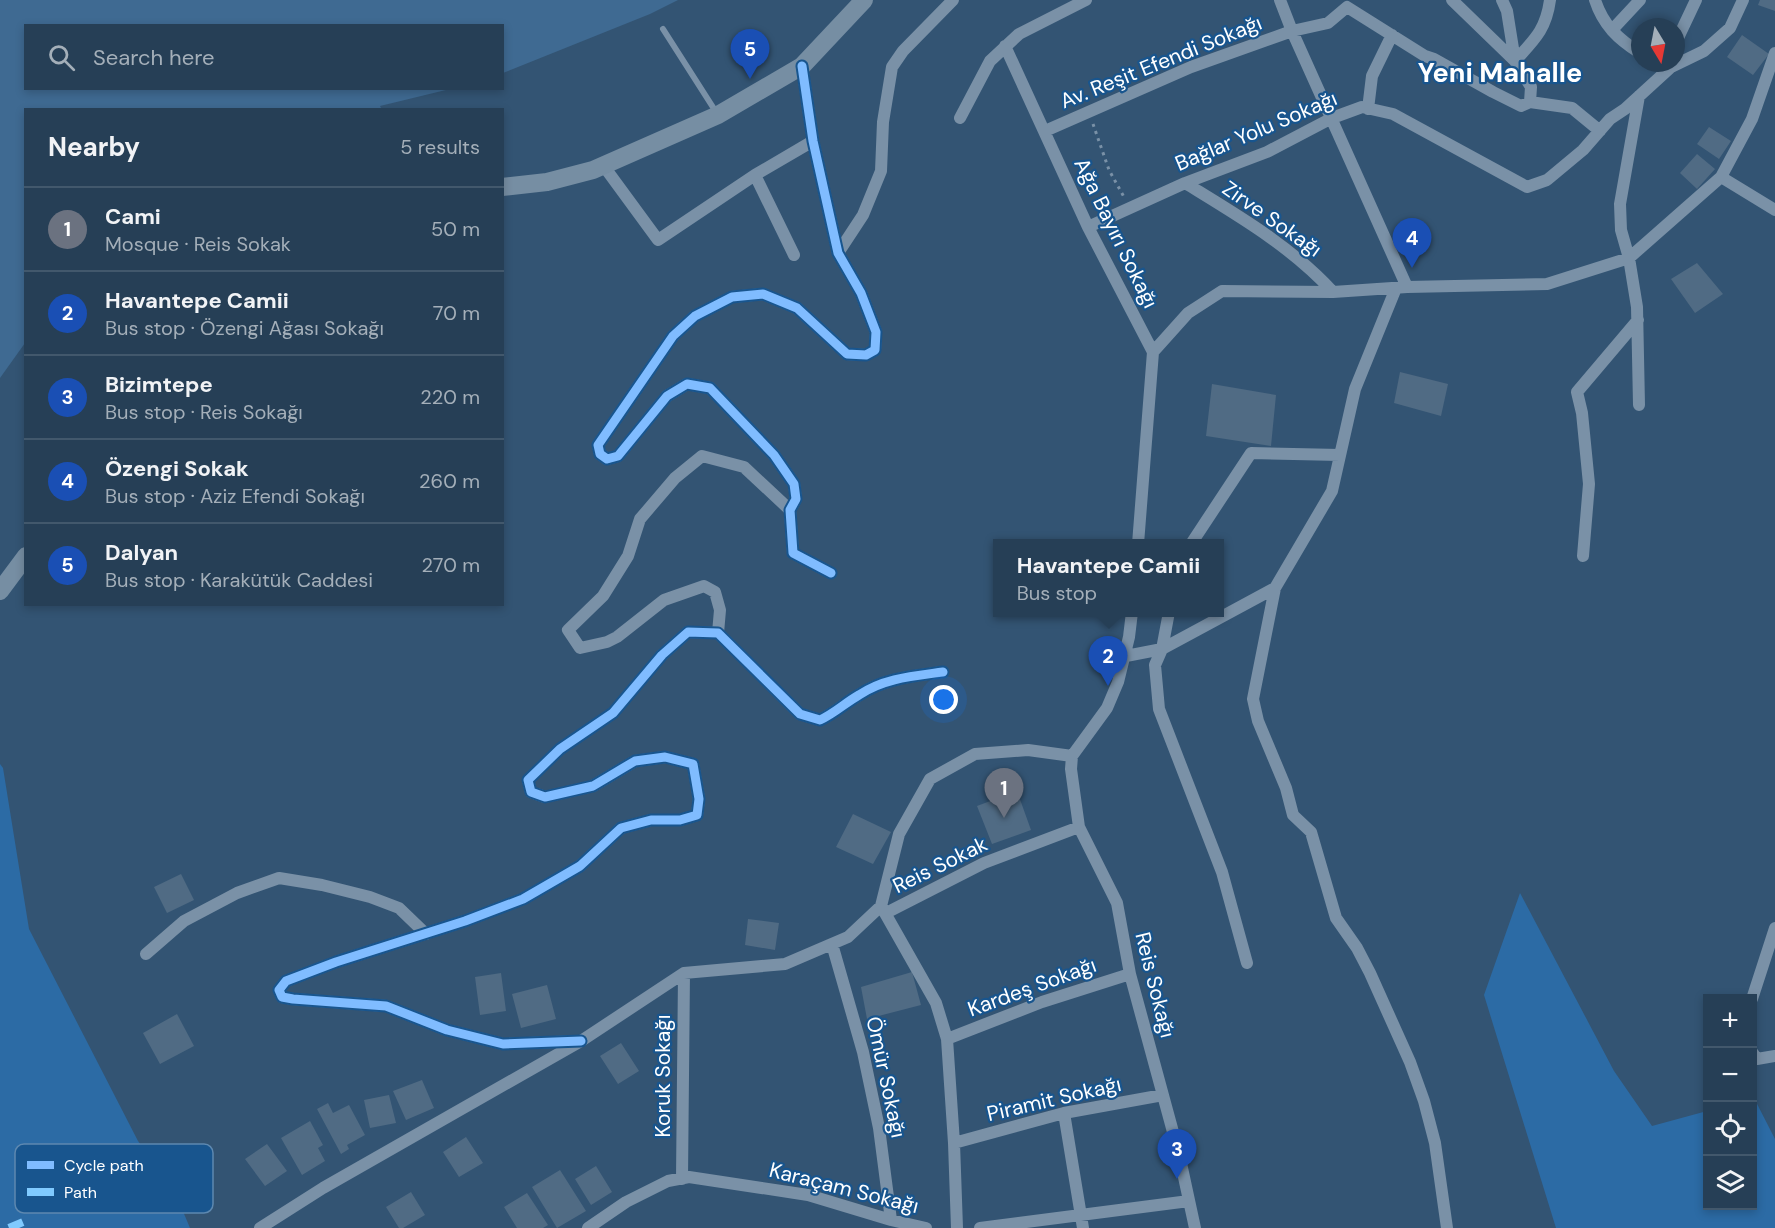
<!DOCTYPE html>
<meta charset="utf-8">
<style>
body{margin:0;font-family:"DM Sans",sans-serif;background:#2e465c;color:#f1f3f6}
.controls{position:absolute;right:18px;bottom:18px;display:grid;overflow:hidden;border-radius:0px;box-shadow:0 3px 9px #0003}
.controls button{width:54px;height:54px;display:grid;place-items:center;padding:0;border:0;border-bottom:2px solid #42586c;background:#263f56;color:#f1f3f6;font:30px sans-serif}
.compass{position:absolute;left:1631px;top:18px;width:54px;height:54px;border-radius:50%;background:#263f56;box-shadow:0 3px 9px #0003;rotate:170deg}
.you{position:absolute;left:944px;top:700px;width:21px;height:21px;margin:-15px;border:4px solid #fff;border-radius:50%;background:#1a73e8;box-shadow:0 0 0 9px #1a73e833}
.badge{display:grid;place-items:center;width:39px;height:39px;border-radius:50%;background:#b8c3ce;color:#fff;font-size:20px;font-weight:700}
.pin{position:absolute;translate:-50% -50px;filter:drop-shadow(0 2px 3px #0008)}
.pin::after{content:'';position:absolute;top:32px;width:21px;height:18px;background:inherit;clip-path:polygon(0 0,100% 0,50% 100%)}
.popup{position:absolute;left:993px;top:539px;width:231px;height:78px;box-sizing:border-box;display:grid;place-content:center;border-radius:0px;background:#263f56;filter:drop-shadow(0 2px 4px #0005);font-size:20px;white-space:nowrap;color:#a4afb9}
.popup b{font-size:22px;color:#f1f3f6}
.popup::after{content:'';position:absolute;left:50%;top:100%;margin-left:-12px;border:12px solid transparent;border-top-color:#263f56}
.list{margin:0;padding:0;list-style:none}
h2{display:flex;justify-content:space-between;align-items:center;height:78px;margin:0;padding:0 24px;font-size:26px}
h2 small{font-size:20px;font-weight:400;color:#a4afb9}
.list li{display:grid;grid-template-columns:39px 1fr auto;gap:18px;align-items:center;box-sizing:border-box;height:84px;padding:0 24px;border-top:2px solid #42586c}
.list b{display:block;font-size:22px;white-space:nowrap}
.list p{margin:0;font-size:20px;white-space:nowrap;color:#a4afb9}
.list em{font-size:20px;font-style:normal;color:#a4afb9}
.icon{flex:none;width:33px;height:33px;fill:none;stroke:currentColor;stroke-width:2;stroke-linecap:round;stroke-linejoin:round}
.map{position:relative;flex:none;width:1775px;height:1228px;overflow:hidden}
.search{position:absolute;background:#263f56;box-shadow:0 3px 9px #0003;left:24px;top:24px;width:480px;height:66px;display:flex;align-items:center;gap:15px;box-sizing:border-box;padding:0 21px;border-radius:0px;color:#a4afb9;font-size:22px}
.panel{position:absolute;background:#263f56;box-shadow:0 3px 9px #0003;left:24px;top:108px;width:480px;height:498px;border-radius:0px}
.map>svg:first-child{display:block}
.green{fill:#2c6ba5}
.water{fill:#3f6a92}
.building{fill:#506b84}
.lines{fill:none;stroke-linecap:round;stroke-linejoin:round}
.path{stroke:#7a91a7;stroke-width:3;stroke-dasharray:3 4.5;stroke-linecap:butt}
.lane{stroke:#7a91a7;stroke-width:6}
.street{stroke:#7a91a7;stroke-width:12}
.secondary{stroke:#768ea3;stroke-width:18}
.quiet{stroke:#80caff;stroke-width:8;stroke-dasharray:15 8;stroke-linecap:butt}
.cycleway-casing{stroke:#18558e;stroke-width:13}
.cycleway{stroke:#80bcff;stroke-width:9}
.labels{text-anchor:middle;stroke-width:4.5;stroke-linejoin:round;paint-order:stroke}
.street-label{font-size:21px;fill:#fff;stroke:#18558e}
.district-label{font-size:27px;font-weight:bold;fill:#fff;stroke:#18558e}
.key{fill:#18558e;stroke:#5d88b0;stroke-width:1.5}
.key-label{font-size:16px;fill:#fff}
</style>
<div class="map">
<svg width="1775" height="1228" viewBox="0 0 1775 1228">
<rect width="100%" height="100%" fill="#335473"/>
<path class="green" d="M0,764L3,768L29,929L138,1141L174,1190L190,1228H0Z
M1520,893L1614,1071L1652,1126L1707,1111L1708,1206H1752V1098H1754L1775,1139V1228H1556L1484,995Z"/>
<path class="water" d="M0,0H678L650,14L503,73L502,26H26V88L450,89L380,106L382,110H26L25,343L0,378Z"/>
<path class="building" d="M1760,0H1775V11L1758,5Z
M1742,35L1769,54L1753,75L1727,57Z
M1709,127L1731,141L1719,159L1697,144Z
M1697,154L1715,169L1697,189L1680,173Z
M1697,263L1723,294L1695,313L1671,279Z
M1400,372L1448,384L1441,416L1394,403Z
M1212,384L1276,395L1271,446L1206,436Z
M1017,791L1031,830L992,844L977,806Z
M853,814L891,832L873,864L836,847Z
M181,874L194,900L167,913L154,887Z
M748,919L779,923L775,950L745,945Z
M912,972L921,1005L867,1019L861,987Z
M501,973L506,1011L480,1015L475,977Z
M547,985L556,1019L521,1028L512,994Z
M177,1014L194,1046L160,1064L143,1033Z
M621,1043L639,1071L618,1084L600,1056Z
M422,1080L434,1108L406,1120L393,1091Z
M389,1095L396,1123L370,1128L364,1100Z
M328,1103L333,1113L349,1105L365,1135L347,1145L349,1149L341,1154L317,1109Z
M310,1121L323,1145L318,1148L325,1161L302,1175L281,1138Z
M466,1137L483,1163L459,1177L443,1152Z
M267,1144L287,1171L265,1186L245,1159Z
M596,1166L612,1192L591,1205L575,1179Z
M560,1170L586,1211L557,1228L532,1187Z
M411,1192L425,1215L403,1228H399L386,1207Z
M527,1193L548,1225L543,1228H517L504,1207Z"/>
<g class="lines">
<path class="path" d="M1093,124L1109,170L1124,197"/>
<path class="lane" d="M663,29L716,112"/>
<path class="street" d="M1280,0L1292,31L1407,287
M1502,0L1507,11L1515,61
M1595,0C1603,25 1618,39 1640,53
M1612,30L1640,0
M1005,46L1088,227L1153,352
M1676,47L1678,38L1696,0
M1515,61C1534,40 1546,30 1550,0
M1661,63L1671,67L1704,51L1730,28L1743,0
M802,66L813,141L838,253L861,293L876,332L875,350L866,355L847,354L797,308L763,294L732,297L695,316L673,336L598,445L600,454L607,459L618,456L667,396L687,384L710,388L774,455L794,484L796,499L790,510L793,553L831,573
M1530,102L1572,108L1600,131
M1368,109L1372,76L1392,35
M960,118L990,61L1019,34L1086,0
M1045,131L1191,67L1292,31L1328,23L1347,7L1425,56L1434,59L1493,92L1521,106L1530,102L1531,87L1515,61L1452,0
M603,165L658,240L755,175L813,141
M755,175L794,255
M1721,177L1775,210
M1185,183C1237,215 1291,246 1333,292
M1088,227L1185,183L1267,152L1332,118L1362,107L1393,114L1527,187L1547,180L1583,150L1610,119L1625,109L1671,67L1672,63
M838,253L863,215L881,171L883,122L892,67L903,51L953,0
M1396,288L1355,389L1332,491L1275,588L1253,699L1258,721L1286,788L1293,815L1311,832L1336,918L1357,948L1370,973L1410,1062L1424,1101L1435,1143L1447,1228
M1639,405L1637,307L1629,258L1621,230L1620,204L1639,96
M1138,544L1153,352L1188,313L1222,291L1333,292L1407,287L1547,284L1629,258L1721,177L1752,119L1775,53
M1191,544L1251,453L1340,455
M1583,556L1589,484L1582,413L1577,392L1638,320
M1132,612L1129,637L1118,682L1107,708L1072,756L1071,769L1079,827L1117,903L1130,974L1179,1154L1195,1228
M718,633L720,610L715,592L704,586L664,600L617,637L607,642L580,648L568,630L603,596L628,556L640,519L675,478L702,456L744,467L790,510
M1126,656L1162,649L1169,612
M881,906L936,1003L947,1039L954,1143L957,1228
M886,913L984,863L1079,827
M832,944L863,1052L879,1128L891,1220
M146,954L184,921L237,893L279,878L322,885L370,897L399,908L426,934
M1247,963L1222,872L1159,709L1155,665L1162,649L1275,588
M1752,999L1775,928
M947,1039L1042,1002L1130,974
M581,1041L503,1044L447,1030L386,1006L293,999L282,997L279,990L286,981L336,962L465,921L523,899L580,866L621,828L651,820H680L697,815L699,799L693,764L665,757L635,761L593,786L545,797L531,792L528,780L560,749L613,713L662,655L688,632L718,633L800,714L820,720C835,713 845,703 859,695C884,678 914,676 943,672
M1752,1052L1757,1059L1775,1056
M1064,1113L1083,1228
M954,1143L1064,1113L1163,1095
M682,1179L684,973
M260,1228L323,1188L581,1041L684,973L785,964L848,937L881,906L899,834L930,779L975,754L1028,750L1072,756
M588,1228L626,1202L668,1181L689,1177L808,1195L891,1220L926,1228
M980,1228L1189,1201"/>
<path class="secondary" d="M502,187L547,182L593,170L718,115L802,66L864,0
M0,591L26,556"/>
<path class="quiet" d="M9,1228L23,1222L26,1228"/>
<defs>
<path id="cycleway" d="M802,66L813,141L838,253L861,293L876,332L875,350L866,355L847,354L797,308L763,294L732,297L695,316L673,336L598,445L600,454L607,459L618,456L667,396L687,384L710,388L774,455L794,484L796,499L790,510L793,553L831,573
M581,1041L503,1044L447,1030L386,1006L293,999L282,997L279,990L286,981L336,962L465,921L523,899L580,866L621,828L651,820H680L697,815L699,799L693,764L665,757L635,761L593,786L545,797L531,792L528,780L560,749L613,713L662,655L688,632L718,633L800,714L820,720C835,713 845,703 859,695C884,678 914,676 943,672"/>
</defs>
<use href="#cycleway" class="cycleway-casing"/>
<use href="#cycleway" class="cycleway"/>
</g>
<g class="labels">
<g class="street-label">
<text transform="translate(1161 62) rotate(-22)" y="7">Av. Reşit Efendi Sokağı</text>
<text transform="translate(1256 131) rotate(-23)" y="7">Bağlar Yolu Sokağı</text>
<text transform="translate(1272 219) rotate(35)" y="7">Zirve Sokağı</text>
<text transform="translate(1116 233) rotate(64)" y="7">Ağa Bayırı Sokağı</text>
<text transform="translate(940 865) rotate(-26)" y="7">Reis Sokak</text>
<text transform="translate(1155 985) rotate(76)" y="7">Reis Sokağı</text>
<text transform="translate(1032 987) rotate(-20)" y="7">Kardeş Sokağı</text>
<text transform="translate(663 1076) rotate(-90)" y="7">Koruk Sokağı</text>
<text transform="translate(886 1077) rotate(78)" y="7">Ömür Sokağı</text>
<text transform="translate(1054 1099) rotate(-13)" y="7">Piramit Sokağı</text>
<text transform="translate(844 1188) rotate(14)" y="7">Karaçam Sokağı</text>
</g>
<g class="district-label">
<text x="1500" y="82">Yeni Mahalle</text>
</g>
</g>
<rect x="15" y="1144" width="198" height="69" rx="9" class="key"/>
<rect x="27" y="1161" width="27" height="8" fill="#80bcff"/>
<rect x="27" y="1188" width="27" height="8" fill="#80caff"/>
<g class="key-label">
<text x="64" y="1171">Cycle path</text>
<text x="64" y="1198">Path</text>
</g>
</svg>
<div class="controls">
<button>+</button>
<button>−</button>
<button><svg class="icon" aria-label="locate" viewBox="0 0 24 24"><circle cx="12" cy="12" r="6"/><path d="M12 2v4M12 18v4M2 12h4M18 12h4"/></svg></button>
<button><svg class="icon" aria-label="layers" viewBox="0 0 24 24"><path d="M12 4l9 5-9 5-9-5zM3 14l9 5 9-5"/></svg></button>
</div>
<svg class="compass" viewBox="-18 -18 36 36"><path d="M0-13l5 13h-10z" fill="#e53935"/><path d="M0 13l5-13h-10z" fill="#a4afb9"/></svg>
<div class="you"></div>
<div class="pin badge" style="left:1004px;top:818px;background:#6b7280">1</div>
<div class="pin badge" style="left:1108px;top:686px;background:#1a4fb4">2</div>
<div class="popup"><b>Havantepe Camii</b>Bus stop</div>
<div class="pin badge" style="left:1177px;top:1179px;background:#1a4fb4">3</div>
<div class="pin badge" style="left:1412px;top:268px;background:#1a4fb4">4</div>
<div class="pin badge" style="left:750px;top:79px;background:#1a4fb4">5</div>
<div class="search"><svg class="icon" aria-label="search" viewBox="0 0 24 24"><circle cx="10" cy="10" r="6"/><path d="M15 15l6 6"/></svg>Search here</div>
<section class="panel">
<h2>Nearby<small>5 results</small></h2>
<ul class="list">
<li><span class="badge" style="background:#6b7280">1</span><div><b>Cami</b><p>Mosque · Reis Sokak</p></div><em>50 m</em></li>
<li><span class="badge" style="background:#1a4fb4">2</span><div><b>Havantepe Camii</b><p>Bus stop · Özengi Ağası Sokağı</p></div><em>70 m</em></li>
<li><span class="badge" style="background:#1a4fb4">3</span><div><b>Bizimtepe</b><p>Bus stop · Reis Sokağı</p></div><em>220 m</em></li>
<li><span class="badge" style="background:#1a4fb4">4</span><div><b>Özengi Sokak</b><p>Bus stop · Aziz Efendi Sokağı</p></div><em>260 m</em></li>
<li><span class="badge" style="background:#1a4fb4">5</span><div><b>Dalyan</b><p>Bus stop · Karakütük Caddesi</p></div><em>270 m</em></li>
</ul>
</section>
</div>
